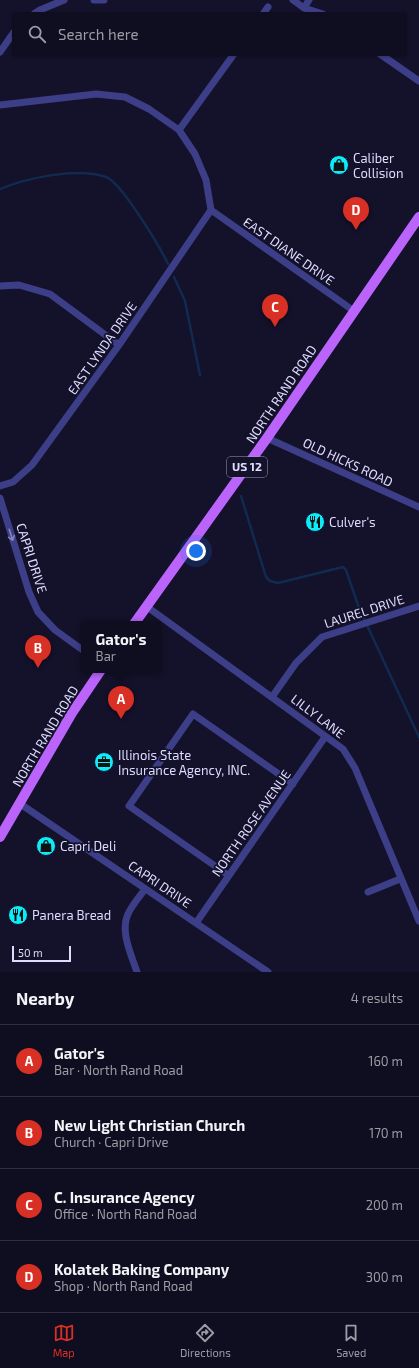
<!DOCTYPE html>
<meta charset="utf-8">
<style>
body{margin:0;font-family:"Exo 2",sans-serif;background:#181629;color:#f1f3f6}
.scale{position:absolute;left:12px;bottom:10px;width:59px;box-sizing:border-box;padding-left:4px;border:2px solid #dddbfe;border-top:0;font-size:11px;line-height:14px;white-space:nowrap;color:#dddbfe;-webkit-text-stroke:3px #14112a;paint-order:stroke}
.you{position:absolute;left:196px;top:551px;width:14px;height:14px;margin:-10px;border:3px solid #fff;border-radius:50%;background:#1a73e8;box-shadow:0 0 0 6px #1a73e833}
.badge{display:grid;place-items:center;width:26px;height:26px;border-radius:50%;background:#d93025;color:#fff;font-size:13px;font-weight:700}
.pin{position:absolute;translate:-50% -33px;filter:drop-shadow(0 1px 2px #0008)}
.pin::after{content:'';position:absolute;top:21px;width:14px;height:12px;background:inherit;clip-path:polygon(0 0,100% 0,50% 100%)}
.popup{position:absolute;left:81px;top:621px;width:80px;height:52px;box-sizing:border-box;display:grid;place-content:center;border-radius:4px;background:#0f0d20;filter:drop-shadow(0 1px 3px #0005);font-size:13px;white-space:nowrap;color:#9b9ca5}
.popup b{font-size:15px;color:#f1f3f6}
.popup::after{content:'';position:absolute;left:50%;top:100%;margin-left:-8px;border:8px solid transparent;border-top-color:#0f0d20}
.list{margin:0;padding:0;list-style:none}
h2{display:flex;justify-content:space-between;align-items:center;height:52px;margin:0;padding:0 16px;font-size:17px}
h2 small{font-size:13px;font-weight:400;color:#9b9ca5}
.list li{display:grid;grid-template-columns:26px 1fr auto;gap:12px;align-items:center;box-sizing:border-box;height:72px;padding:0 16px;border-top:1px solid #2f2d3e}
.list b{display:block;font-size:15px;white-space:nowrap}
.list p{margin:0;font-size:13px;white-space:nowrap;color:#9b9ca5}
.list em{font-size:13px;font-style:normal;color:#9b9ca5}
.icon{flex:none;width:22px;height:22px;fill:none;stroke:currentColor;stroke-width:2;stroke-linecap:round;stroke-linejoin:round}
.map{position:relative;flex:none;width:419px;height:972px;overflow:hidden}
.search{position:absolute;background:#0f0d20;box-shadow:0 1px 3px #0004;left:12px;right:12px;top:12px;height:44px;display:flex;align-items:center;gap:10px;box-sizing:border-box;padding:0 14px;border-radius:4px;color:#9b9ca5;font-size:15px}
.sheet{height:340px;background:#0f0d20}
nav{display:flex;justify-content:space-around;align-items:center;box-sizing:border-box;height:56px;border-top:1px solid #2f2d3e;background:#0f0d20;font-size:11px;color:#9b9ca5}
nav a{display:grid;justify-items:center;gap:2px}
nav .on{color:#d93025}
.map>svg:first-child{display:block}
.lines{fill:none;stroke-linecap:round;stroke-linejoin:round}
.stream{stroke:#102b4f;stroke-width:2.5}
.minor{stroke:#3d3e88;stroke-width:7}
.primary{stroke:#bb64fc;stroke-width:10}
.oneway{stroke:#8585bd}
.labels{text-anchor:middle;stroke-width:3.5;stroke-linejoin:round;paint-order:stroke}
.shield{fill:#14112a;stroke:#a19ebe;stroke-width:1}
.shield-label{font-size:12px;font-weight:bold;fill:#dddbfe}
.poi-label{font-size:13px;fill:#dddbfe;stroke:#14112a;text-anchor:start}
.street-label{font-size:13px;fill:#dddbfe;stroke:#14112a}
</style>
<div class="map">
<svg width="419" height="972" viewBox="0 0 419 972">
<rect width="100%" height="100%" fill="#14112a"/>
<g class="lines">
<path class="stream" d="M0,189C27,178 77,167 106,177C121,182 160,247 168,264
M174,277L185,301L200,375
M241,496L266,577L270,581L278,583L343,567L346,570L359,608L419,737"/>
<path class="minor" d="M94,0H104
M293,0L304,8L323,14
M304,8L309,0
M34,14L40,10L64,0
M263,14L268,7
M0,52L14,32
M380,54L419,81
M0,105L96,94L125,97L149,109L179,130L195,154L206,180L211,210
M179,130L234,54
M211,210L354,311
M0,286L19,285L50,294L119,345
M267,438L419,507
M0,486L13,482L32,465L119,345L211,210
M0,498L29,592L38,612L55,630L84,651
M146,606L343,749L355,768L419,921
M272,697L296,663L322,637L419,606
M19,803L268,972
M228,875L129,806L193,714L293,784
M368,892L400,879
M196,923L325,737
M137,972C131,954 119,930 129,912C133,904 140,896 145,889"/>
<path class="primary" d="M134,624L267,438L419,217
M0,837L72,713L101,670"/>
</g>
<defs><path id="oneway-shaft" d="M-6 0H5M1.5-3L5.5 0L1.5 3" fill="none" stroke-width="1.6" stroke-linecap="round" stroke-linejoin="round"/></defs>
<use class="oneway" href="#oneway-shaft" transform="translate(11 535) rotate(73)"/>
<defs>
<symbol id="shop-disc" viewBox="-11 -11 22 22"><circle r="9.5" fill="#0beefa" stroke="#14112a"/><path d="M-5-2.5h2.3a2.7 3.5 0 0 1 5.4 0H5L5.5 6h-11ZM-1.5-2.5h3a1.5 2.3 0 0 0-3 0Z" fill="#111"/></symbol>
<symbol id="restaurant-disc" viewBox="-11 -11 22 22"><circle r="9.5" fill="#0beefa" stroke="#14112a"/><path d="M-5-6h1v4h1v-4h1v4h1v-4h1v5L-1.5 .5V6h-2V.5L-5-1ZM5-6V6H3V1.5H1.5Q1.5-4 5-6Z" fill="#111"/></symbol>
<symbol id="office-disc" viewBox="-11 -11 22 22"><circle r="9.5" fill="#0beefa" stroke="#14112a"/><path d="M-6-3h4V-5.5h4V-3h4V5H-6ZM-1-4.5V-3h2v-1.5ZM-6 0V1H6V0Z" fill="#111"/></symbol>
</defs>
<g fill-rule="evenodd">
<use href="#shop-disc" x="328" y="154" width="22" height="22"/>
<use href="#restaurant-disc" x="304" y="511" width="22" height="22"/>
<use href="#office-disc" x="93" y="751" width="22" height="22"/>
<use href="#shop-disc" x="35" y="835" width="22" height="22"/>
<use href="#restaurant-disc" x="7" y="904" width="22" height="22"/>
</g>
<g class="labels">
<rect class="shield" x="227" y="457" width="40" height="20" rx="3"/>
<g class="shield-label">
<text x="247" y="471">US 12</text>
</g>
<g class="poi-label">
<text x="353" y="163">Caliber<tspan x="353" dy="15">Collision</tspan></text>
<text x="329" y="527">Culver's</text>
<text x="118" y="760">Illinois State<tspan x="118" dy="15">Insurance Agency, INC.</tspan></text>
<text x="60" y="851">Capri Deli</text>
<text x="32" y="920">Panera Bread</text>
</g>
<g class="street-label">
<text transform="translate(289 251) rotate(35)" y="5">EAST DIANE DRIVE</text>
<text transform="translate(102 348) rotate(-55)" y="5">EAST LYNDA DRIVE</text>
<text transform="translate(281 394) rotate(-56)" y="5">NORTH RAND ROAD</text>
<text transform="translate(348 462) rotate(25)" y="5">OLD HICKS ROAD</text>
<text transform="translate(32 558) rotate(72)" y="5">CAPRI DRIVE</text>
<text transform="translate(364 611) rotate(-18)" y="5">LAUREL DRIVE</text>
<text transform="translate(318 716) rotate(37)" y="5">LILLY LANE</text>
<text transform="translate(45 736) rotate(-59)" y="5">NORTH RAND ROAD</text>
<text transform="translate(251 823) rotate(-55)" y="5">NORTH ROSE AVENUE</text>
<text transform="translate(160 884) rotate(34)" y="5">CAPRI DRIVE</text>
</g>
</g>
</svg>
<div class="scale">50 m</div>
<div class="you"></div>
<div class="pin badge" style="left:121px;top:719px">A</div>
<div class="popup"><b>Gator's</b>Bar</div>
<div class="pin badge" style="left:38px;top:668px">B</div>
<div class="pin badge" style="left:275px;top:327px">C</div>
<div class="pin badge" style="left:356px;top:230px">D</div>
<div class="search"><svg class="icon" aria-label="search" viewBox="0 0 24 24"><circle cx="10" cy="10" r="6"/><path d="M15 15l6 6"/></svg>Search here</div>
</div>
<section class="sheet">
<h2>Nearby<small>4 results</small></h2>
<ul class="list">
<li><span class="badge">A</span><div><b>Gator's</b><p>Bar · North Rand Road</p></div><em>160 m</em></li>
<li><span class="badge">B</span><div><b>New Light Christian Church</b><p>Church · Capri Drive</p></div><em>170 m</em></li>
<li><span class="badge">C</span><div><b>C. Insurance Agency</b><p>Office · North Rand Road</p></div><em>200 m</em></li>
<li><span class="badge">D</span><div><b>Kolatek Baking Company</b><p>Shop · North Rand Road</p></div><em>300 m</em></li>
</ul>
</section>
<nav>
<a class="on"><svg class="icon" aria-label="map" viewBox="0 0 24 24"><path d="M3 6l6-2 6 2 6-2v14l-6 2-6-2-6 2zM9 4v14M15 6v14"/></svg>Map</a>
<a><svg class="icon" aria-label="directions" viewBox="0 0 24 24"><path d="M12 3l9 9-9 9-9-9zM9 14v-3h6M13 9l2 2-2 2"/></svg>Directions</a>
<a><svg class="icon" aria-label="saved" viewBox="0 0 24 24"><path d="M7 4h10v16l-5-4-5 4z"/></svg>Saved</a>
</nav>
